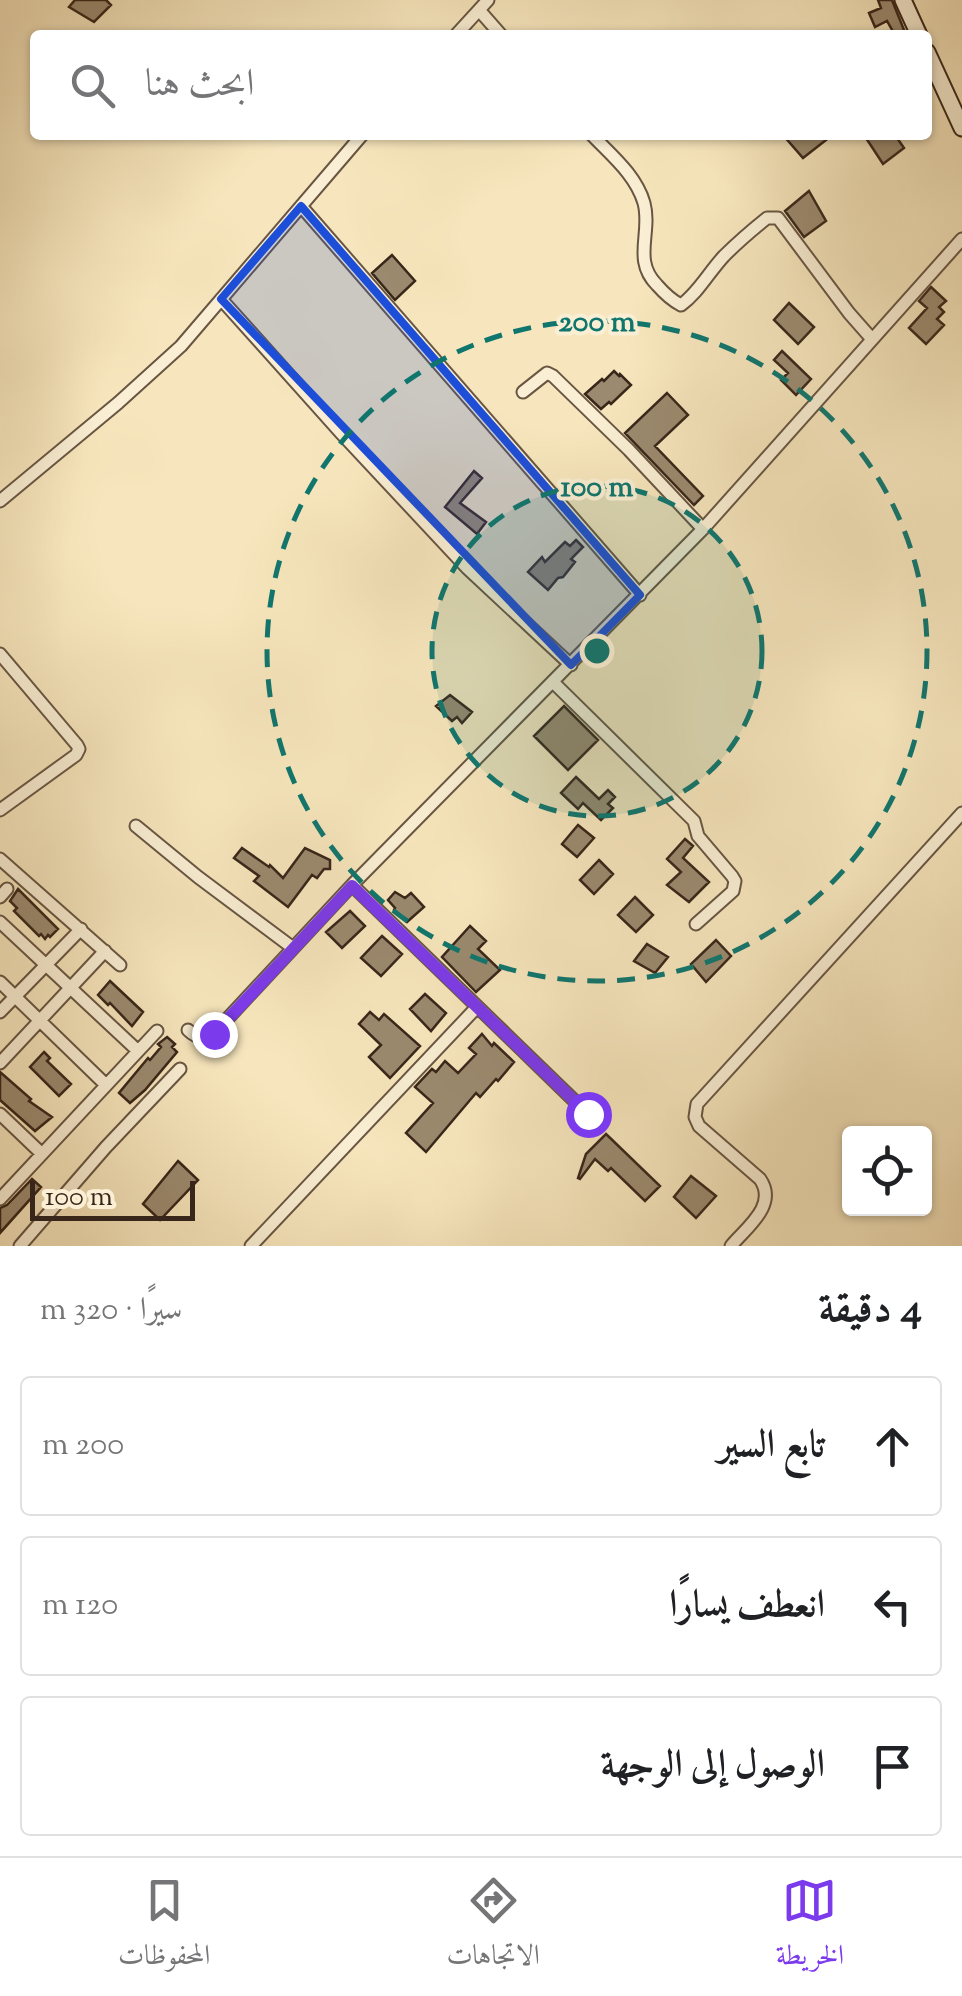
<!DOCTYPE html>
<html lang="ar">
<meta charset="utf-8">
<style>
body{margin:0;font-family:"Sorts Mill Goudy",Amiri,serif;background:#f2f2f2;color:#202124;direction:rtl}
.controls{position:absolute;right:30px;bottom:30px;display:grid;overflow:hidden;border-radius:10px;box-shadow:0 2px 8px #0004}
.controls button{width:90px;height:90px;display:grid;place-items:center;padding:0;border:0;border-bottom:2px solid #e0e0e0;background:#fff;color:#202124;font:50px sans-serif}
.scale{position:absolute;left:30px;bottom:25px;width:165px;box-sizing:border-box;padding-left:10px;border:5px solid #38261a;border-top:0;font-size:28px;line-height:35px;white-space:nowrap;color:#38261a;-webkit-text-stroke:8px #faefd4;paint-order:stroke}
.stop{position:absolute;width:30px;height:30px;margin:-22px;border:8px solid #7c3aed;border-radius:50%;background:#fff}
.stop.end{background:#7c3aed;border-color:#fff;box-shadow:0 2px 10px #0008}
.list{margin:0;padding:0;list-style:none}
h2{display:flex;justify-content:space-between;align-items:center;height:130px;margin:0;padding:0 40px;font-size:42px}
h2 small{font-size:32px;font-weight:400;color:#757577}
.list li{display:grid;grid-template-columns:65px 1fr auto;gap:30px;align-items:center;box-sizing:border-box;height:140px;margin:0 20px 20px;padding:0 20px;border:2px solid #e0e0e0;border-radius:10px}
.list b{display:block;font-size:38px;white-space:nowrap}
.list em{font-size:32px;font-style:normal;color:#757577}
.icon{flex:none;width:55px;height:55px;fill:none;stroke:currentColor;stroke-width:2;stroke-linecap:round;stroke-linejoin:round}
.map{position:relative;flex:none;width:962px;height:1246px;overflow:hidden;direction:ltr}
.search{position:absolute;background:#fff;box-shadow:0 2px 8px #0004;left:30px;right:30px;top:30px;height:110px;display:flex;align-items:center;gap:25px;box-sizing:border-box;padding:0 35px;border-radius:10px;color:#757577;font-size:38px}
.sheet{height:610px;background:#fff}
nav{display:flex;justify-content:space-around;align-items:center;box-sizing:border-box;height:140px;border-top:2px solid #e0e0e0;background:#fff;font-size:28px;color:#757577}
nav a{display:grid;justify-items:center;gap:5px}
nav .on{color:#7c3aed}
.map>svg:first-child{display:block}
.building{fill:#9b8a6f;stroke:#38261a;stroke-width:2.5}
.lines{fill:none;stroke-linecap:round;stroke-linejoin:round}
.street-casing{stroke:#685643;stroke-width:15}
.secondary-casing{stroke:#38261a;stroke-width:19}
.street{stroke:#faefd4;stroke-width:11}
.secondary{stroke:#faefd4;stroke-width:15}
.route{stroke:#7c3aed;stroke-width:12}
.marked{fill:#1d4ed8;fill-opacity:0.2;stroke:#1d4ed8;stroke-width:8;stroke-linejoin:round}
.ring{fill:none;stroke:#0f766e;stroke-width:5;stroke-dasharray:18 12}
.centre{fill:#0f766e;stroke:#faefd4;stroke-width:5}
.ring-label{font-size:30px;text-anchor:middle;font-weight:bold;fill:#0f766e;stroke:#faefd4;stroke-width:8;stroke-linejoin:round;paint-order:stroke}
</style>
<div class="map">
<svg width="962" height="1246" viewBox="0 0 962 1246">
<rect width="100%" height="100%" fill="#f7e6bd"/>
<filter id="stains"><feTurbulence type="fractalNoise" baseFrequency=".002" numOctaves="4"/><feColorMatrix values="0 0 0 0 .2 0 0 0 0 .09 0 0 0 0 .02 0 0 0 .5 -.17"/></filter>
<radialGradient id="worn" r=".72"><stop offset=".6" stop-color="#630" stop-opacity="0"/><stop offset="1" stop-color="#630" stop-opacity=".3"/></radialGradient>
<path class="building" d="M75,0H106L111,5L94,22L69,7Z
M878,0H892L906,35H895L887,21L875,27L869,13L881,8Z
M783,135H822L826,140L803,158Z
M864,135H895L904,148L883,164Z
M809,191L826,221L804,237L785,211Z
M392,255L415,281L395,300L372,273Z
M931,287L946,301L939,307L944,312L937,319L944,325L926,344L909,328L927,308L919,301Z
M789,303L814,327L798,344L774,320Z
M782,351L811,379L796,395L781,380L788,373L774,360Z
M614,371L619,376L620,374L631,385L611,404L609,402L601,409L585,394L602,379L604,381Z
M667,393L688,415L655,446L703,496L694,505L625,433Z
M474,471L482,478L460,503L486,522L477,534L445,507Z
M576,540L583,547L571,559L575,562L563,577L558,578L548,590L528,572L542,557L545,562L565,542L570,546Z
M450,695L472,712L462,723L457,717L452,721L436,706Z
M564,706L598,740L568,770L534,736Z
M576,777L599,799L608,790L615,797L608,804L613,808L601,820L583,803L578,809L561,793Z
M578,825L594,838L577,857L562,844Z
M685,839L693,846L683,858L709,882L689,902L667,885L681,872L667,859Z
M242,848L269,867L270,865L283,878L305,848L330,860V869H324L317,878L312,875L288,907L254,881L259,876L234,858Z
M599,860L613,874L594,894L580,880Z
M18,889L58,929L50,937L48,935L45,939L41,934L39,936L14,911L17,908L10,901Z
M395,892L405,898L411,893L424,907L407,922L394,910L395,908L388,900Z
M635,897L653,915L636,932L618,915Z
M350,911L365,926L342,948L326,932Z
M470,926L486,941L478,949L500,970L476,992L442,957Z
M382,936L402,954L381,976L361,958Z
M716,940L731,956L706,982L691,964Z
M647,944L668,957L655,973L634,961Z
M110,981L143,1012L132,1026L110,1003L108,1005L98,995Z
M425,994L446,1013L431,1031L410,1009Z
M370,1012L379,1020L384,1014L420,1046L390,1078L369,1057L381,1045L359,1024Z
M482,1034L492,1046L494,1043L514,1062L498,1081L496,1079L480,1097L476,1093L426,1152L406,1133L433,1103L415,1087L432,1069L436,1072L445,1061L458,1073L476,1054L469,1048Z
M167,1037L175,1044L172,1047L177,1052L145,1090L130,1103L119,1093L148,1058L150,1060L161,1047L158,1044Z
M44,1052L50,1058L47,1061L71,1084L59,1096L30,1067Z
M0,1072L31,1099L29,1101L52,1117L35,1131L0,1100Z
M606,1134L660,1186L645,1201L611,1168L608,1171L595,1159L580,1179L578,1178L586,1154Z
M178,1161L198,1180L160,1220L143,1204Z
M691,1176L716,1196L696,1218L674,1197Z
M32,1179L41,1187L0,1233V1208L7,1205Z"/>
<g class="lines">
<defs>
<path id="street" d="M479,10L501,35
M456,35L488,0
M592,135C611,155 636,175 644,203C652,233 632,260 657,285C664,293 671,300 681,305C698,293 709,272 724,256C737,243 752,230 767,218H778L849,313L871,338
M301,206L640,595
M221,299L341,433L467,568L571,665
M523,392L547,373L553,376L629,450L703,529
M0,501L118,403L181,346L362,135
M0,654L77,745L79,749L76,755L0,810
M554,683L694,821L698,836L732,876L735,881L733,891L696,924
M136,826L198,877L293,948
M0,859L120,965
M352,885L588,1114
M0,897L7,889
M0,922L138,1051
M0,982L106,1085
M0,1012L81,929
M188,1030C197,1039 208,1040 217,1030L352,885L703,529L962,239
M0,1063L105,951
M0,1114L42,1154
M0,1199L157,1031
M20,1246L106,1147L180,1069
M251,1246L477,1007
M731,1246C747,1227 778,1205 760,1179L699,1126L695,1117L697,1104L962,813"/>
<path id="secondary" d="M903,0L919,35
M927,52L962,128"/>
</defs>
<use href="#street" class="street-casing"/>
<use href="#secondary" class="secondary-casing"/>
<use href="#street" class="street"/>
<use href="#secondary" class="secondary"/>
</g>
<g class="lines">
<path class="route" d="M214,1034L352,886L588,1114"/>
</g>
<path class="marked" d="M301,206L640,595L571,665L221,299Z"/>
<circle cx="597" cy="651" r="165" fill="#0f766e" fill-opacity=".12"/>
<g class="ring">
<circle cx="597" cy="651" r="165"/>
<circle cx="597" cy="651" r="330"/>
</g>
<circle cx="597" cy="651" r="15" class="centre"/>
<g class="ring-label">
<text x="597" y="331">200 m</text>
<text x="597" y="496">100 m</text>
</g>
<rect width="100%" height="100%" filter="url(#stains)"/>
<rect width="100%" height="100%" fill="url(#worn)"/>
</svg>
<div class="controls">
<button><svg class="icon" aria-label="locate" viewBox="0 0 24 24"><circle cx="12" cy="12" r="6"/><path d="M12 2v4M12 18v4M2 12h4M18 12h4"/></svg></button>
</div>
<div class="scale">100 m</div>
<div class="stop" style="left:588px;top:1114px"></div>
<div class="stop end" style="left:214px;top:1034px"></div>
<div class="search"><svg class="icon" aria-label="search" viewBox="0 0 24 24"><circle cx="10" cy="10" r="6"/><path d="M15 15l6 6"/></svg>ابحث هنا</div>
</div>
<section class="sheet">
<h2>4 دقيقة<small>سيرًا · 320 m</small></h2>
<ul class="list">
<li><svg class="icon" aria-label="ahead" viewBox="0 0 24 24"><path d="M12 20V5M6 11l6-6 6 6"/></svg><div><b>تابع السير</b></div><em>200 m</em></li>
<li><svg class="icon" aria-label="left" viewBox="0 0 24 24"><path d="M17 20v-9H6M10 6l-5 5 5 5"/></svg><div><b>انعطف يسارًا</b></div><em>120 m</em></li>
<li><svg class="icon" aria-label="arrive" viewBox="0 0 24 24"><path d="M6 21V4h12l-3 4 3 4H6"/></svg><div><b>الوصول إلى الوجهة</b></div></li>
</ul>
</section>
<nav>
<a class="on"><svg class="icon" aria-label="map" viewBox="0 0 24 24"><path d="M3 6l6-2 6 2 6-2v14l-6 2-6-2-6 2zM9 4v14M15 6v14"/></svg>الخريطة</a>
<a><svg class="icon" aria-label="directions" viewBox="0 0 24 24"><path d="M12 3l9 9-9 9-9-9zM9 14v-3h6M13 9l2 2-2 2"/></svg>الاتجاهات</a>
<a><svg class="icon" aria-label="saved" viewBox="0 0 24 24"><path d="M7 4h10v16l-5-4-5 4z"/></svg>المحفوظات</a>
</nav>
